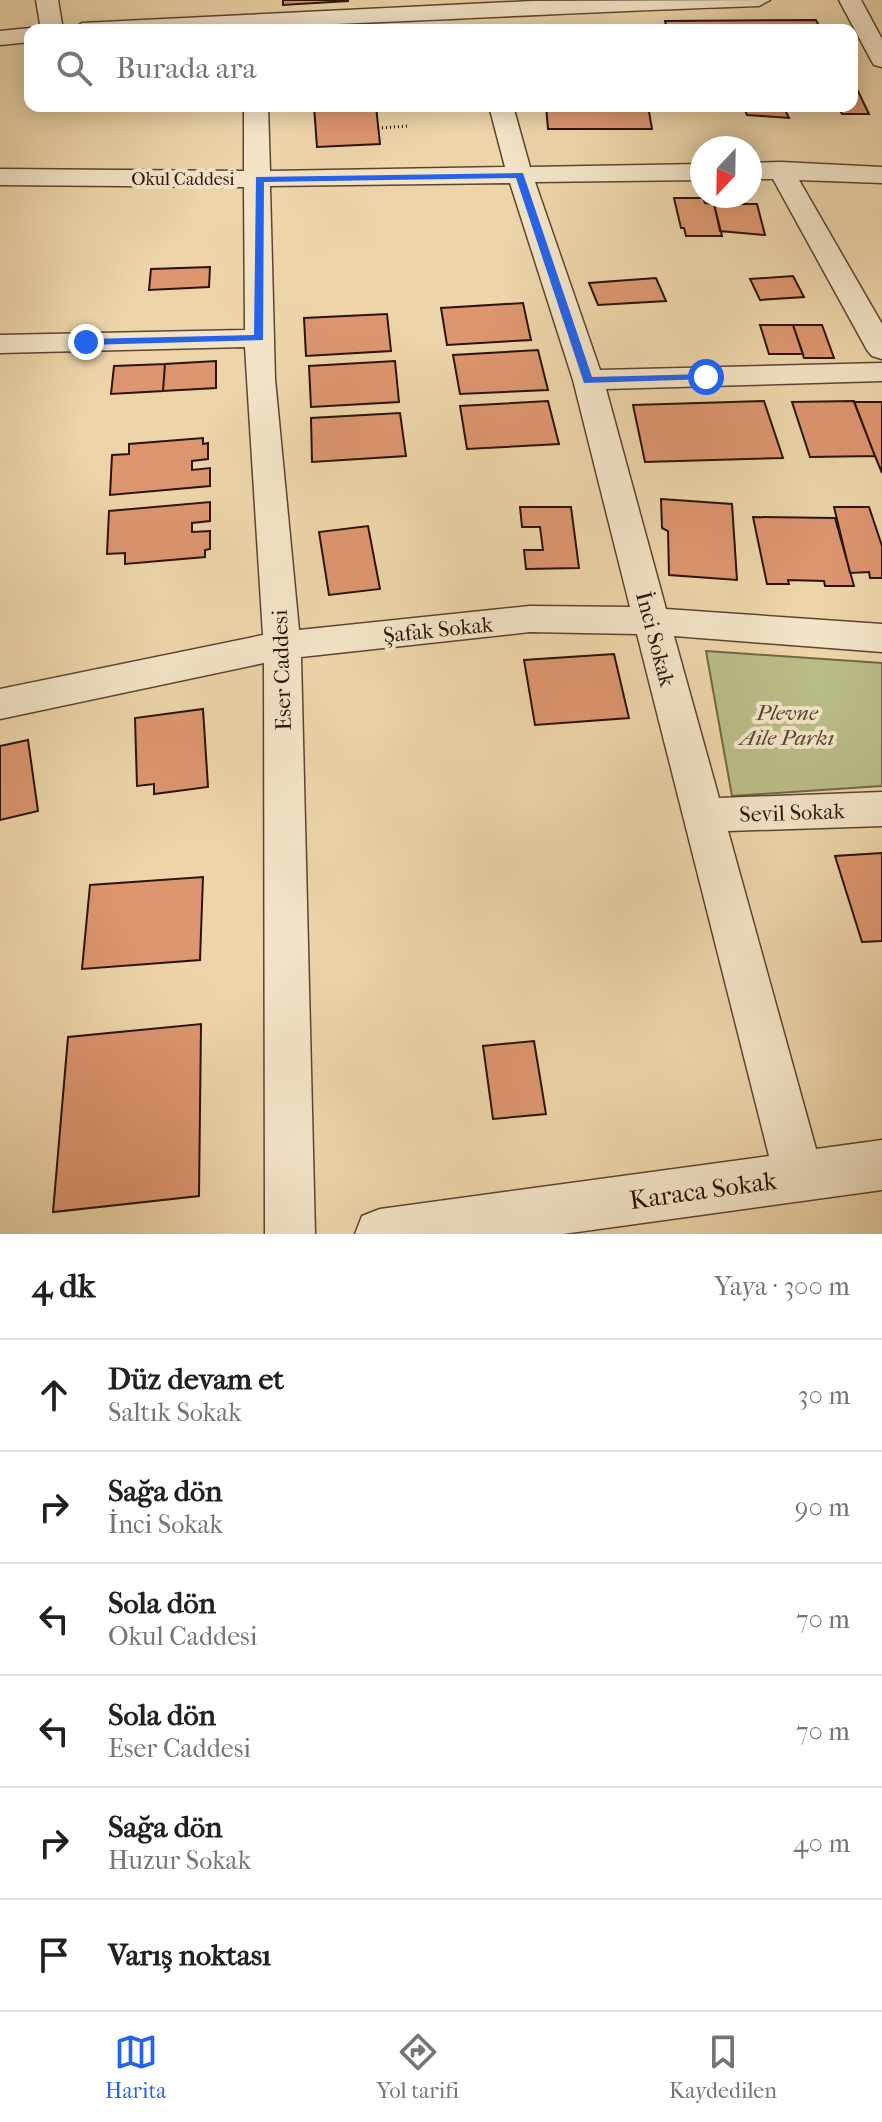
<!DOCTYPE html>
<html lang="tr">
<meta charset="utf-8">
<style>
body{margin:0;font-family:"IM FELL French Canon",serif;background:#f2f2f2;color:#202124}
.compass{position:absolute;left:690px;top:136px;width:72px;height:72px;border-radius:50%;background:#fff;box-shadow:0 4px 20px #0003;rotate:202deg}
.stop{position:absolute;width:24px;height:24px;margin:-18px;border:6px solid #2563eb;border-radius:50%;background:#fff}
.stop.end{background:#2563eb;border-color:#fff;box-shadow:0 2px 8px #0008}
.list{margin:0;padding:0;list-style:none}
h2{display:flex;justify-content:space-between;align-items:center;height:104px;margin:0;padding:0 32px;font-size:34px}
h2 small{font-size:26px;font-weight:400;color:#757577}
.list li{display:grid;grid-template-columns:52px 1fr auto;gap:24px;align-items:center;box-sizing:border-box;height:112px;padding:0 32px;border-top:2px solid #e0e0e0}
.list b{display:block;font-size:30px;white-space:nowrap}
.list p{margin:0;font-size:26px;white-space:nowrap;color:#757577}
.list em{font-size:26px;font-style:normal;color:#757577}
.icon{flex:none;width:44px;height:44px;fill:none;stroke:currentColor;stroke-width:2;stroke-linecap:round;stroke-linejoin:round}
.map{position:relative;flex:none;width:882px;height:1234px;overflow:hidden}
.search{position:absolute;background:#fff;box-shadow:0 4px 20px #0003;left:24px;right:24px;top:24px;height:88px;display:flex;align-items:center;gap:20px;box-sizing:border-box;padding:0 28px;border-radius:16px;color:#757577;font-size:30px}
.sheet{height:776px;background:#fff}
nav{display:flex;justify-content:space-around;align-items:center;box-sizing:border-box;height:112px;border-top:2px solid #e0e0e0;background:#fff;font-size:22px;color:#757577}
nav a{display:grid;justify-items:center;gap:4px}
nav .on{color:#2563eb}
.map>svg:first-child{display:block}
.green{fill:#babd87;stroke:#726848;stroke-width:2}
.building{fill:#dd966f;stroke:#2b1308;stroke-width:2}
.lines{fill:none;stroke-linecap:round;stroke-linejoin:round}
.street-casing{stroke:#5c4430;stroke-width:3}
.path{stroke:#2b1308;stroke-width:3;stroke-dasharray:1 3;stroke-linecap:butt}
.street{fill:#f3e4c7;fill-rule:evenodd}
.route{fill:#2563eb}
.labels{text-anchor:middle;stroke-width:8;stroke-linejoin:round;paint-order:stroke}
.far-street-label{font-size:18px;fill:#2b1308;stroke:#f3e4c7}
.street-label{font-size:22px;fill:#2b1308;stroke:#f3e4c7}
.park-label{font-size:22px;font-style:italic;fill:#56462e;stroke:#f3e4c7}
.near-street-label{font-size:26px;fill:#2b1308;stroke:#f3e4c7}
</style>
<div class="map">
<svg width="882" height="1234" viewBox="0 0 882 1234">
<rect width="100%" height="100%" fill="#edd5a9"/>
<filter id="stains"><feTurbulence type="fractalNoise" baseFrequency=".0025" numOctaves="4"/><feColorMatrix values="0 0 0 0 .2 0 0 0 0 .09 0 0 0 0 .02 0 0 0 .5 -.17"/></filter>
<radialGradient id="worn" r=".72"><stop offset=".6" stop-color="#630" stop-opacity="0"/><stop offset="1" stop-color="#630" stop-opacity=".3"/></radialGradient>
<path class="green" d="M706,651L882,663V786L732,796Z"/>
<path class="building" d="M283,0H348V1L283,5Z
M816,20L821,30H667L665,21Z
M852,87H856L869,114H842L839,109H785L783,106H852Z
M314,106H376L380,144L317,147Z
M546,106H648L652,129H548Z
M743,106H783L789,118L747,115Z
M674,198H703L705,203L714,204L722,236H686L684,228H681Z
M714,204H757L765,235L720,231Z
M210,267L209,287L149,290L151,269Z
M793,276L804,297L760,300L750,279Z
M656,278L666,301L598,305L589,283Z
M523,303L531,340L447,345L441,308Z
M387,314L391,351L306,356L304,318Z
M760,325H793L803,354H769Z
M793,325H822L834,358H804Z
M538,350L548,390L460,394L453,355Z
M216,361V388L163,391L165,364Z
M395,361L399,402L311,407L309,366Z
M165,364L163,391L111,394L114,366Z
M548,401L559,444L467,449L460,406Z
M764,401L783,458L645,462L633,405Z
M854,401L875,456L810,457L792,402Z
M854,402H882V473L875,456Z
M400,413L406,456L312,462L311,418Z
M203,438V444L208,443V459L192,461V470L210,468V486L110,495L112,455L129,454V444Z
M661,499L732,504L737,580L669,575L668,531L662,528Z
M210,502V521L192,523V532L210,531V549L205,550V557L125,564V553L107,554L109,511Z
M520,507H571L579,568L526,569L524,550H543L540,527H522Z
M834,507H869L882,546V578H870L869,572L850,573Z
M753,517L835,518L854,586H825L824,581L788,580L789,584H767Z
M368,526L380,589L329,595L319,532Z
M614,654L629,718L535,725L524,660Z
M203,709L208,787L154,794V784L137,786L135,718Z
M28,740L38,811L0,820V746Z
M882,853V941L862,942L835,856Z
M203,877L200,960L82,969L90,885Z
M201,1024L199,1196L53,1212L68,1037Z
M534,1041L546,1114L493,1119L483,1046Z"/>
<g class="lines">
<defs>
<path id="street" d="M36,0H58L63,30H41Z
M770,0L759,6C530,13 300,30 71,30L82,23L532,1Z
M839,0H861L882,39V67L874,65L871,60Z
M30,28L36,30H30V42L0,45V31Z
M244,106H268L270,171L505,167L489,106H513L530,167L702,164V180L535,182L600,370L882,363V381L606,389L666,609L882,624V652L674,636L719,798L882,792V826L728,831L816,1149L882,1140V1190L563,1234H355L362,1216L380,1209L769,1156L637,634L530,632L301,657L315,1234H265L264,663L0,719V689L263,635L245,347L0,353V335L245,330L244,187L0,185V169L244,171ZM510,183L573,380L630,607L530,606L299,630L275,379L270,186Z
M781,162L882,167V183L799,180L882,324V359L872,356L867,350L773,179H750V163Z"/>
</defs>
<use href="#street" class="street-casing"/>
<path class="path" d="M378,128L408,126"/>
<use href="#street" class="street"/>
</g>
<path class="route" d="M523,173L592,377L706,374L711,377L710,379L584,383L516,178L264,182L263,340L86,345L81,342L86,339L254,335L256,177Z"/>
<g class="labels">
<g class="far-street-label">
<text x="183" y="185">Okul Caddesi</text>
</g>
<g class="street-label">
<text transform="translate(438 629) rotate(-6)" y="8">Şafak Sokak</text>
<text transform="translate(656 639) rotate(75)" y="8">İnci Sokak</text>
<text transform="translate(281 670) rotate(-92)" y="8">Eser Caddesi</text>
<text transform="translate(792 812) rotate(-2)" y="8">Sevil Sokak</text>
</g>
<g class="park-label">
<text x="787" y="720">Plevne<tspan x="787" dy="25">Aile Parkı</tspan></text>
</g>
<g class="near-street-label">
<text transform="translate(703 1190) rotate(-8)" y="9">Karaca Sokak</text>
</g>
</g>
<rect width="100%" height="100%" filter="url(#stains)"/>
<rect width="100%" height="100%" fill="url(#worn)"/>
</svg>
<svg class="compass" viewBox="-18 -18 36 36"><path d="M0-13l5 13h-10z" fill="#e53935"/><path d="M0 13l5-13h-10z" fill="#757577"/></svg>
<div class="stop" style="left:706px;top:377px"></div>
<div class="stop end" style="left:86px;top:342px"></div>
<div class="search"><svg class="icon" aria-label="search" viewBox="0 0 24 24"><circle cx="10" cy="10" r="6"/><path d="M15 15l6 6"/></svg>Burada ara</div>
</div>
<section class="sheet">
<h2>4 dk<small>Yaya · 300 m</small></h2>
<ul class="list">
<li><svg class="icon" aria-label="ahead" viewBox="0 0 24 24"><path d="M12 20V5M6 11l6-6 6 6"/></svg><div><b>Düz devam et</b><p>Saltık Sokak</p></div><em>30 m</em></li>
<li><svg class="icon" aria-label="right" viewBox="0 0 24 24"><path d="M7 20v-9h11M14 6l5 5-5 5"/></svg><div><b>Sağa dön</b><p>İnci Sokak</p></div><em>90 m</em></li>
<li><svg class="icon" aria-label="left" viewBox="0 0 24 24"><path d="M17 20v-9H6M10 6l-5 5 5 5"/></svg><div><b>Sola dön</b><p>Okul Caddesi</p></div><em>70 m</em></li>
<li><svg class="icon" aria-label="left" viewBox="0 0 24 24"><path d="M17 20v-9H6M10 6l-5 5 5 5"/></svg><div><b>Sola dön</b><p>Eser Caddesi</p></div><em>70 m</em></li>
<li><svg class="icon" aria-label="right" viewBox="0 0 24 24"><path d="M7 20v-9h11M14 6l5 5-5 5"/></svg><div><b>Sağa dön</b><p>Huzur Sokak</p></div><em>40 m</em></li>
<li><svg class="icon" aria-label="arrive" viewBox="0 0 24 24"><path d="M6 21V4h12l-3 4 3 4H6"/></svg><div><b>Varış noktası</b></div></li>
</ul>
</section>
<nav>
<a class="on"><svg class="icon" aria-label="map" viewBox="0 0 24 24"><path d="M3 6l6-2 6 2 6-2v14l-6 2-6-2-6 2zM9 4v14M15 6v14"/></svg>Harita</a>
<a><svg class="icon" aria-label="directions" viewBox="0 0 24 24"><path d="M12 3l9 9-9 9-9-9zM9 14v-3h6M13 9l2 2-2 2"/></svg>Yol tarifi</a>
<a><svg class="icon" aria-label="saved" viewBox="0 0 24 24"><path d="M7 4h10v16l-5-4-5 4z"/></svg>Kaydedilen</a>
</nav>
